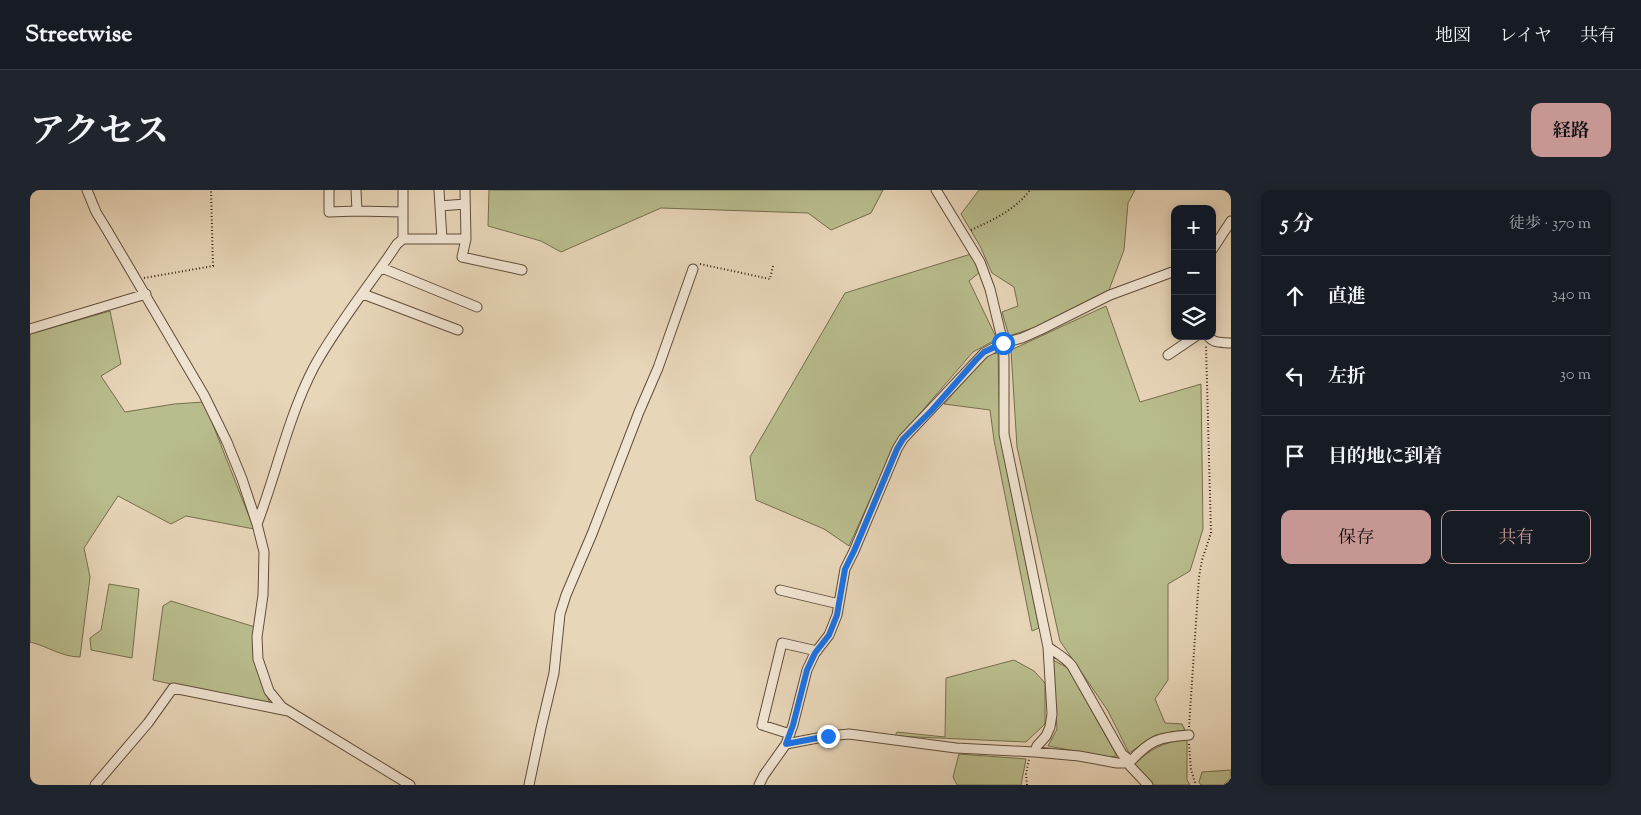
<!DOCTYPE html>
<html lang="ja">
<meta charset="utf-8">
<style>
body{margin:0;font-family:"Sorts Mill Goudy","Noto Serif JP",serif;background:#20242c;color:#f1f3f6}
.controls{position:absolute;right:15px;top:15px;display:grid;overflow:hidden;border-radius:10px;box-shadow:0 2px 12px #0003}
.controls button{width:45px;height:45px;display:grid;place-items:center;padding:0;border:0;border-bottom:1px solid #363941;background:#171b24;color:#f1f3f6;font:25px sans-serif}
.stop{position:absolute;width:15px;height:15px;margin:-11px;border:4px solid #1a73e8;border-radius:50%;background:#fff}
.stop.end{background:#1a73e8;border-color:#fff;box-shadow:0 1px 5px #0008}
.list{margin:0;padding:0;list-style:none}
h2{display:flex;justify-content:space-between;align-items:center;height:65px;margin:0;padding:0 20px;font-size:21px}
h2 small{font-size:16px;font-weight:400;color:#9ea1a6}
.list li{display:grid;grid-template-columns:32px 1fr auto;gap:15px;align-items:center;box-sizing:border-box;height:80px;padding:0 20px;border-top:1px solid #363941}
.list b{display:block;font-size:19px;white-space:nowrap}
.list em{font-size:16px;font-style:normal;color:#9ea1a6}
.actions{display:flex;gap:10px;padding:15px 20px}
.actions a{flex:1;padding:11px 0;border:1px solid #c59692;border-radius:10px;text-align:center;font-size:18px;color:#c59692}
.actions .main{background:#c59692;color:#111}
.icon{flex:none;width:28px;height:28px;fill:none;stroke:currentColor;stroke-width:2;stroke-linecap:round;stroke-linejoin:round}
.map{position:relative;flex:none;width:1201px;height:595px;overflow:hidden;border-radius:10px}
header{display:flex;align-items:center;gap:30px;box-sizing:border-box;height:70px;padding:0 25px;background:#171b24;border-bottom:1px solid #363941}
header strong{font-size:24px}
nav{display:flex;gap:28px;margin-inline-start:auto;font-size:18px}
.intro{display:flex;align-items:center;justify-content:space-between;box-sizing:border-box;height:120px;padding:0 30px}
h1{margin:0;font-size:35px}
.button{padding:12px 22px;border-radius:10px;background:#c59692;color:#111;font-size:18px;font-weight:700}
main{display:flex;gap:30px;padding:0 30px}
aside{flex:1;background:#171b24;border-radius:10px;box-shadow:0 2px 12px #0003}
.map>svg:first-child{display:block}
.green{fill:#b9bd8d;stroke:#766e4e}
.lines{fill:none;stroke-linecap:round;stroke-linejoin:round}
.minor-casing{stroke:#604d3a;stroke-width:11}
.path{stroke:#331f0f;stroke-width:2;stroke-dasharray:1 2.5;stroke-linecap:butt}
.minor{stroke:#f0e4d2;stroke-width:9}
.route{stroke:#1a73e8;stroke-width:6}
</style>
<header>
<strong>Streetwise</strong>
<nav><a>地図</a><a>レイヤ</a><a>共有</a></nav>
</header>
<div class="intro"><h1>アクセス</h1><a class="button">経路</a></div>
<main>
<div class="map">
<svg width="1201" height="595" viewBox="0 0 1201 595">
<rect width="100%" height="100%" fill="#e8d6b9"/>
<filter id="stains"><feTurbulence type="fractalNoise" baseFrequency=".004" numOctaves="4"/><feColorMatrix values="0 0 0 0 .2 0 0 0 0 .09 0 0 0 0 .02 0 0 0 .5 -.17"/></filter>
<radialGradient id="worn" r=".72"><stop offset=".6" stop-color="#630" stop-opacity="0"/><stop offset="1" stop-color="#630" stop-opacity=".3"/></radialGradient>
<path class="green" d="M459,0H853L841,23L801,40L778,23L631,18L531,62L511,51L458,36Z
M949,0H1105L1098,13L1094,60L1079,100L1006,137L979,146L972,122L988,116L984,97L962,83L950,56L931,24Z
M941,64L950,82L939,91L967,149L943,162L867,250L819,356L794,339L726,310L720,267L815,103Z
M1076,116L1110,212L1171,194L1173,339L1160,381L1138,394V490L1125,509L1135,533L1152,534L1155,540L1126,545L1099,563L1078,521L1030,451L987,257L981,160Z
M80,121L91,174L71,186L95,222L144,214L174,212L224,339L156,326L141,334L88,306L54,358L60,387L50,467C32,467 17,456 0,452V144Z
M968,163L970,245L1009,438L1002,441L964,250L960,220L914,214L949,174L961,164Z
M79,394L109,399L102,468L61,460L60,448L71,440Z
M141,411L225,437L223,453L224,470L241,516L123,490L133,416Z
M984,470L1004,481L1015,493V534L996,552L865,546L867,542L915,547L916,488Z
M1023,470L1038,478L1087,566L1078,567L1018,556L1027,539Z
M1157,548V590L1160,595H1122L1103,576C1122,557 1132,554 1157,548Z
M929,564L996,569L991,595H927L923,587Z
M1201,580V588L1193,595H1171L1169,592L1172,582Z"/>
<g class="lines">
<defs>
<path id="minor" d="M57,0L66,22L77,40L174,205L197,252L212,289L227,334L234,362L233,405L227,447L228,469L239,501L252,517L380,595
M299,0V22L327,21
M326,0L327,21L373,22
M373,0V49
M409,0L412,49
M435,0L436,49L432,67L492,80
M906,0L950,72L960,99L973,153L974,168V244L1018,457L1022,524L1020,537L1016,546L1007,556L1005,562
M410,16L435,14
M1182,60L1201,31
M352,78L447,117
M333,104L428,140
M0,139L116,104
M1178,146C1184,154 1191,152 1201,153
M1138,165L1166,146
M227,334C247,282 258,227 284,177C308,133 340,95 367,54L373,49H436
M750,400L809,414
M1018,457C1026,463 1036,468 1042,476L1092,564L1097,568L1100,576L1118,595
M760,544L732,535L752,453L787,461
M756,554L798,546L819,544L926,558L1005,562L1049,566L1087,573H1099C1120,550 1128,547 1159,545
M65,595L118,533L143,498L258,521
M499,595L511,538L524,483L530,424L536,405L562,344L609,222L628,178L663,79
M729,595L734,585L756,554L763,535L777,480L785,463L799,445L807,425L815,379L824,361L867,259L873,249L954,163L973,153L992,148L1010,140L1080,105L1145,81"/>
</defs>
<use href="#minor" class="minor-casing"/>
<path class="path" d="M941,40C963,30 985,20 1000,0
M670,74L740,89L743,76
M114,88L183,76L181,0
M1159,537L1169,387L1172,370L1181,343L1176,156
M1159,554L1161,580L1166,595
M997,595L996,584L999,569
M1199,595L1201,593"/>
<use href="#minor" class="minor"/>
</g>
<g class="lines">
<path class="route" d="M798,546L756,554L763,535L777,480L785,463L799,445L807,425L815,379L824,361L867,259L873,249L902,220L946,170L954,162L973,153"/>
</g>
<rect width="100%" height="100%" filter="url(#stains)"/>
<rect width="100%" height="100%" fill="url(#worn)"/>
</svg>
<div class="controls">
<button>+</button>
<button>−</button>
<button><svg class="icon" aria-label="layers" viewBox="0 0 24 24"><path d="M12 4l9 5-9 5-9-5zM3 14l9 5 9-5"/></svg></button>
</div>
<div class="stop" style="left:973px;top:153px"></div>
<div class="stop end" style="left:798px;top:546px"></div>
</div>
<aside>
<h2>5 分<small>徒歩 · 370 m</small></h2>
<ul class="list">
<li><svg class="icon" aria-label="ahead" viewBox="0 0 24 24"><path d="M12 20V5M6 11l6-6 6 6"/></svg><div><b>直進</b></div><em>340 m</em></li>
<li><svg class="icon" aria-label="left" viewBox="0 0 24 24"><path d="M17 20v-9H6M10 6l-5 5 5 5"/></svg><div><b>左折</b></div><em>30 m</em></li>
<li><svg class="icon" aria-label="arrive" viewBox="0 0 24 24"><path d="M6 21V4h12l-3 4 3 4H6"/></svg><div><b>目的地に到着</b></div></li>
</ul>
<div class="actions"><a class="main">保存</a><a>共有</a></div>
</aside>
</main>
